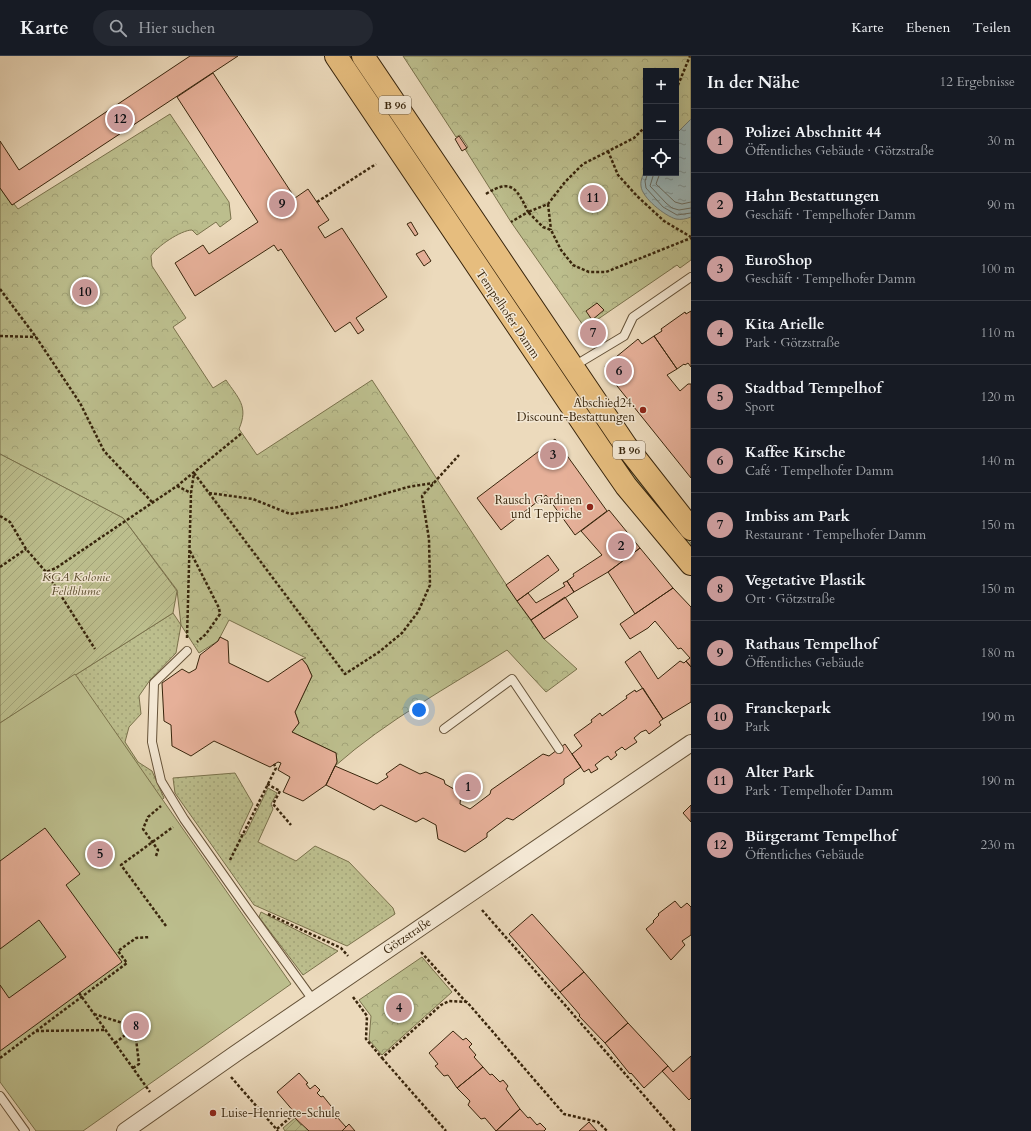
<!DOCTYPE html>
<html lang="de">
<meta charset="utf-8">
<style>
body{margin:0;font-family:Cardo,serif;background:#242831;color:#f1f3f6}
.controls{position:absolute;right:12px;top:12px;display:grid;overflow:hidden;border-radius:0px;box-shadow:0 4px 16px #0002}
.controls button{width:36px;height:36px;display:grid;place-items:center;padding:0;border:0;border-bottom:1px solid #363941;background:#171b24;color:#f1f3f6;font:20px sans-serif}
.you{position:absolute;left:419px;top:654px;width:14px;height:14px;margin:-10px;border:3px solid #fff;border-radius:50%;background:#1a73e8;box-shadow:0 0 0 6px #1a73e833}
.badge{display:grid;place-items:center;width:26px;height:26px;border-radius:50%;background:#c59692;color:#111;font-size:13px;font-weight:700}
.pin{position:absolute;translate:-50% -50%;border:2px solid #fff;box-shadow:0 1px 4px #0006}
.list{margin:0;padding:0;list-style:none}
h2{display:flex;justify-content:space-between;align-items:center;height:52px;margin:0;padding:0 16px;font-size:17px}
h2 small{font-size:13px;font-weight:400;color:#9ea1a6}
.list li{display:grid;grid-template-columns:26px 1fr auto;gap:12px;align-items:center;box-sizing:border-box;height:64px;padding:0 16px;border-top:1px solid #363941}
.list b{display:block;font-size:15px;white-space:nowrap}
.list p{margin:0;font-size:13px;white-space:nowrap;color:#9ea1a6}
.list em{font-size:13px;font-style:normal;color:#9ea1a6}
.icon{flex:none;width:22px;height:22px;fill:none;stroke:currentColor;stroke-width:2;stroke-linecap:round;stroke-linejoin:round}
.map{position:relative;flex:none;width:691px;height:1075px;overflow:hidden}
header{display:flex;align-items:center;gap:24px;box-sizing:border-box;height:56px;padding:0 20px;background:#171b24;border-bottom:1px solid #363941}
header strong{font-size:19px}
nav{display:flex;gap:22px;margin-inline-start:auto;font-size:14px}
.search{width:280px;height:36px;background:#242831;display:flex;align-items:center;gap:10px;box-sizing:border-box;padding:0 14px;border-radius:22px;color:#9ea1a6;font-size:15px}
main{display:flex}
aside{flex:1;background:#171b24}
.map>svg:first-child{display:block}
.grass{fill:url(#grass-dots);stroke:#7a724c}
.forest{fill:url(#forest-crowns);stroke:#7a724c;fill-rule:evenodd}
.garden{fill:url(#garden-furrows);stroke:#7a724c}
.pitch{fill:#bcbe8d;stroke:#7a724c}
.water{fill:url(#water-ripples);stroke:#747d74}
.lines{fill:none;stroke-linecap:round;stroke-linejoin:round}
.shore{stroke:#6a6e63;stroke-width:1}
.building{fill:#e6b099;stroke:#38250c}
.lane-casing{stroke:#655238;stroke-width:10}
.street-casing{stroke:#655238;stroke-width:18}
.primary-casing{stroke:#38250c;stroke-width:24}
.path{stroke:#38250c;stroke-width:2.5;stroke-dasharray:3 2;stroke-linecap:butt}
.lane{stroke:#f3e7d3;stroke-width:8}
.street{stroke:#f3e7d3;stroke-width:16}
.primary{stroke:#e6bd7e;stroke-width:22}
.poi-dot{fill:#8f2418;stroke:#f3e7d3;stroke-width:1.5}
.labels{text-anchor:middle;stroke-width:3;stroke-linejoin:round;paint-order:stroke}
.shield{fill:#f3e7d3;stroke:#705f48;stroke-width:1}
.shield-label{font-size:11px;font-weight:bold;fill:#38250c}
.street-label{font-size:12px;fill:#38250c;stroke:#f3e7d3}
.poi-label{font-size:12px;fill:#38250c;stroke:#f3e7d3;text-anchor:end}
.park-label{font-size:12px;font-style:italic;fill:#594b2c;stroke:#f3e7d3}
</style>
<header>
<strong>Karte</strong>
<div class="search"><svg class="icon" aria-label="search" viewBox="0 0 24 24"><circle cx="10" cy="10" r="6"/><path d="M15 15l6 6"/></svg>Hier suchen</div>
<nav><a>Karte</a><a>Ebenen</a><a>Teilen</a></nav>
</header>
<main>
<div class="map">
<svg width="691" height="1075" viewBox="0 0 691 1075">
<defs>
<pattern id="grass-dots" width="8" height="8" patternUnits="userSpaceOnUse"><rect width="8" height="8" fill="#bcbe8d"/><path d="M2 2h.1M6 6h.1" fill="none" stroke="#a2a378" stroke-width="1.8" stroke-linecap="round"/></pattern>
<pattern id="forest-crowns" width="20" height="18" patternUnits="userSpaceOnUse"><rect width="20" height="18" fill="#bcbe8d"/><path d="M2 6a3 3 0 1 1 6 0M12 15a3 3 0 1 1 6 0" fill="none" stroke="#a2a378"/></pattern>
<pattern id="garden-furrows" width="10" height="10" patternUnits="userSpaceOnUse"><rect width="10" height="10" fill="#bcbe8d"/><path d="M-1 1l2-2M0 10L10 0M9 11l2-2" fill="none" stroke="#a2a378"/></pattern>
<pattern id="water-ripples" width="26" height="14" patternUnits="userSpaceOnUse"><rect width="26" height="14" fill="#9cb8ba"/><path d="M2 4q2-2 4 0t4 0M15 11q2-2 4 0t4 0" fill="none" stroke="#809596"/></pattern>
</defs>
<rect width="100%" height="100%" fill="#ecdabc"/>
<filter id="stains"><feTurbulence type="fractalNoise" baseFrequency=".005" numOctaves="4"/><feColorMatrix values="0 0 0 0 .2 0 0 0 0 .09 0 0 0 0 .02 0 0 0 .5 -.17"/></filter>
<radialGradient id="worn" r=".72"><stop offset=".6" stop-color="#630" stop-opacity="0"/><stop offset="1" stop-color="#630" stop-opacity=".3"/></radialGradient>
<path class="grass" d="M545,290L619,397L691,487V494L615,400L543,292Z
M173,557L181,569L176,597L150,624L139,640L141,658L129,671L125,686L138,706L152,715L164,742L145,757L0,667Z
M235,717L253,748L239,778L245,779L268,732L277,737L271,748L273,753L258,786L296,805L315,790L349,806L393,852L395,858L347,890L254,849L175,737L173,722Z
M261,856L338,895L303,919L259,861Z"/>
<path class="forest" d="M403,0H691V204L680,212L677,209L585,272L511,166L465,93L468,91L460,79L456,81ZM646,15H676V117H646Z
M170,58L229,146L231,163L220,171L216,166L197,179L192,174C181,174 156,191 151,200L152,210L186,262L173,271L213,332L226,324C238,342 249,350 239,373L257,399L372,324L517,545L544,583L577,613L546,636L507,594C449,631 387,664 335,710L337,706L336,697L292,676L299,667L295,656L312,620L307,609L302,603L306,602L229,564L218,585L199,597L181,569L177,534L123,462L0,398V132L12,149L14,148L18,153Z
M422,901L452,936L382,999L369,984L371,960L359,944Z"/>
<path class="garden" d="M0,398L123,462L177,535L173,557L0,667Z
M295,1062L301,1069L303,1068L309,1075H285L283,1072Z"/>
<path class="pitch" d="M75,618L291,928L83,1075H36L0,1026V667Z"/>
<path class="water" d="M691,63V161C686,163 681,164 676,163C665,160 642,142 641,130C640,124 644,117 646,112V117H676V78Z"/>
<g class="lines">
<path class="shore" d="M648,117L645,125L646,132L663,151L677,159L691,157
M654,117L650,130L666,147L672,152L679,154L691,152
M660,117L656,128L675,146L682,148L691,146"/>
</g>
<path class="building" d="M190,0H238L12,149L0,132V85L19,114Z
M213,17L295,142L308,133L329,164L318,171L325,182L342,172L387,241L356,262L364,274L358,278L350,266L335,276L281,193L278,195L274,189L195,240L175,207L203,189L209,198L258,166L177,41Z
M459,80L467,92L462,95L455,83Z
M411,166L418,178L415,180L407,168Z
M424,194L431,205L424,210L416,198Z
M597,247L604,254L592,264L586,255Z
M691,255V311L688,307L685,309L684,308L677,313L654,280L662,275L661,273L685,256L686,258Z
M593,270L600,280L593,284L587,274Z
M654,280L677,313L667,319L680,335L688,328H691V422L605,315L607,313L605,310L638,283L642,288Z
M555,383L607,455L575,479L546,439L501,474L477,442Z
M609,454L640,492L608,516L574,536L567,525L574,520L573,518L602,499L581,475Z
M640,492L673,532L635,558L608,516Z
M548,499L559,514L517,545L506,529Z
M567,525L574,536L531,564L517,545L528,537L536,547L565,530L563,527Z
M673,532L691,551V611L686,605L690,602L681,592L678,593L655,565L648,572L630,583L620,568Z
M565,541L578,561L544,583L531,564Z
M220,581L228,585L229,607L268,626L302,603L307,609L312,620L295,656L299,667L292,676L336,697L337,706L326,729L303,745L283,736L290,721L278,714L281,707L278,706L270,711L214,685L191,700L172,690L171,669L164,665L162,627L182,613L189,617L196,613L200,599L218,585Z
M640,595L658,623L680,605L684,607L686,605L691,611V646L663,663L625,606Z
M643,632L663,663L659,666L661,669L649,678L646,674L641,676L634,682L637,686L625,694L622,691L615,696L617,699L611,704L608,700L604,702L595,709L598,713L591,717L589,713L584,716L572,698L582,690L574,679L592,666L591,664L600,657L602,660L627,642L626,640L635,634L636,636Z
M565,688L581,711L564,723V728L513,764L507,762L487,777V781L465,796L438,783L436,769L423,762L416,766L381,749L374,754L326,729L335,710L377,728L388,721L386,718L400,708L420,718L426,716L444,724L445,728L461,737L460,748L470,753L490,738L491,734L543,698L549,700Z
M691,749V766L683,757Z
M45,772L80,818L66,829L122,906L0,995V929L9,942L66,901L39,864L0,893V805Z
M675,845L681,852L687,847L691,851V879L682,885L685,889L671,904L646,873L654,866L653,865L659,859L658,858Z
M532,858L584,916L560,936L509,878Z
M584,916L628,967L605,987L579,960L580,959L560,936Z
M628,967L668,1010L644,1032L631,1017L630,1018L605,987Z
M453,975L463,984L466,982L472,988L469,991L476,999L474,1001L483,1011L457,1032L448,1019L444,1020L435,1010L438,1008L429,997Z
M691,1000V1042L689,1044L662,1015L668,1010L673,1016Z
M483,1011L490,1019L492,1018L500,1026L503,1024L508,1030L506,1033L520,1053L496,1075L485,1062L481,1063L468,1049L470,1045L457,1032Z
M299,1017L308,1027L306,1028L310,1033L315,1029L320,1034L317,1037L321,1041L323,1040L335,1055L332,1058L336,1063L337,1061L346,1071L342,1075H309L295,1062L300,1057L298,1054L295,1057L277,1036Z
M520,1053L528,1062L530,1061L537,1069L540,1067L546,1073L544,1075H496Z
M589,1066L597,1075H579Z
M349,1068L355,1075H342Z"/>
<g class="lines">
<defs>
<path id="lane" d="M574,310L624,280L633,261L691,221
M187,595L154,627L152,686L161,725L184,763L248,854L313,944
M444,673L512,623L559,693
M0,1040L25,1075"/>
<path id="street" d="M125,1075L235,998L691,687"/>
<path id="primary" d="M336,0L599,391L626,430L691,508
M363,0L626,390L691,473"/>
</defs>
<use href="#lane" class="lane-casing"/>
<use href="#street" class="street-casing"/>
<use href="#primary" class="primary-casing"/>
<path class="path" d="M676,34L690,0
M646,70L634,82L583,108L565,126L548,148L528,156L543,171L551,174L561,194L573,209L589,216H606L691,182
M608,95L618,119L637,140L664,165L691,181
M486,138C511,122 517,132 528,156L511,166
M317,146L376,108
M548,148L551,174
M0,233L36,281L80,347L104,395L153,447
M0,280L36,281
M194,417L345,618L379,596L402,577L418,556L430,529L429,483L422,440L459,399
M177,430L191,437
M209,437L253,443L290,458L338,451L408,431L433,427
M0,460L10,466L26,493L46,516L56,512L177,430L242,377
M190,495L219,552L220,558L206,578L197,586
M0,511L26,493
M46,516L95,593
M187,582L191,437L194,417
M267,728L280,735L273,748L291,769
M156,800L158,794L143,773L148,761L161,750
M230,804L276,712L274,708
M482,854L675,1075
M268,858L341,892L348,900
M166,870L121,809L173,771
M421,896L466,946
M79,937L150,1036
M353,941L367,960L366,983L382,1002L441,949L449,945L467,946L564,1058L598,1066L607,1075
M94,958L132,970
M36,975L105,974
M115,987L133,973H138L139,969L137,967L132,968L133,973
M0,1002L127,907L118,895L136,882L150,881
M382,1002L446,1075
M133,1012L139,1008L135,974
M231,1021L278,1075
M277,1073L293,1059"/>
<use href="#lane" class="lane"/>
<use href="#street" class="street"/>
<use href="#primary" class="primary"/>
</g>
<g class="poi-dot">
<circle cx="643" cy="354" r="4"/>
<circle cx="590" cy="451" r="4"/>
<circle cx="213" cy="1057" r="4"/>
</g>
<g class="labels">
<g class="shield">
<rect x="379" y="40" width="32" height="18" rx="3"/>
<rect x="613" y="385" width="32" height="18" rx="3"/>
</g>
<g class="shield-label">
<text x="395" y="53">B 96</text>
<text x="629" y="398">B 96</text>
</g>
<g class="street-label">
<text transform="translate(508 258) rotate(56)" y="4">Tempelhofer Damm</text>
<text transform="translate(407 880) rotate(-34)" y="4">Götzstraße</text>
</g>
<g class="poi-label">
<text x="635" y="351">Abschied24.<tspan x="635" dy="14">Discount-Bestattungen</tspan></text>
<text x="582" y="448">Rausch Gardinen<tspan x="582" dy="14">und Teppiche</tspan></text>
<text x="221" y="1061" text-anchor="start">Luise-Henriette-Schule</text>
</g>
<g class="park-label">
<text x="76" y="525">KGA Kolonie<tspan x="76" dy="14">Feldblume</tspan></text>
</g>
</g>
<rect width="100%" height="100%" filter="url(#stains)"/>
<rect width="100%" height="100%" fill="url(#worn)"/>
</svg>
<div class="controls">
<button>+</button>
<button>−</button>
<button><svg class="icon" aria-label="locate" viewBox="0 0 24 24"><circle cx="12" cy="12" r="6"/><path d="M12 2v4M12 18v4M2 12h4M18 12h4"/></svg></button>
</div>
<div class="you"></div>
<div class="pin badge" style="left:468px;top:731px">1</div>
<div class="pin badge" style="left:621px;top:490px">2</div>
<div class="pin badge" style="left:553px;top:399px">3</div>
<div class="pin badge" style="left:399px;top:952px">4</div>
<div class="pin badge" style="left:100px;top:798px">5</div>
<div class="pin badge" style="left:619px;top:315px">6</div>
<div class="pin badge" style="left:593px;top:277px">7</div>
<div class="pin badge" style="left:136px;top:970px">8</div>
<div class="pin badge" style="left:282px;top:148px">9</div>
<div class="pin badge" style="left:85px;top:236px">10</div>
<div class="pin badge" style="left:593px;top:142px">11</div>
<div class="pin badge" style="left:120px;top:63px">12</div>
</div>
<aside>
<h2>In der Nähe<small>12 Ergebnisse</small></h2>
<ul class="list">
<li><span class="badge">1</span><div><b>Polizei Abschnitt 44</b><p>Öffentliches Gebäude · Götzstraße</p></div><em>30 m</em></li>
<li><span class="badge">2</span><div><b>Hahn Bestattungen</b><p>Geschäft · Tempelhofer Damm</p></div><em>90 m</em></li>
<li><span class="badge">3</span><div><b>EuroShop</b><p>Geschäft · Tempelhofer Damm</p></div><em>100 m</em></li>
<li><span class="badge">4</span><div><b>Kita Arielle</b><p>Park · Götzstraße</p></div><em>110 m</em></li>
<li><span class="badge">5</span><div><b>Stadtbad Tempelhof</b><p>Sport</p></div><em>120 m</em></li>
<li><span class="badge">6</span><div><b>Kaffee Kirsche</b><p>Café · Tempelhofer Damm</p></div><em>140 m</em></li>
<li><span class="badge">7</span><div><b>Imbiss am Park</b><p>Restaurant · Tempelhofer Damm</p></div><em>150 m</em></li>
<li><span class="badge">8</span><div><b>Vegetative Plastik</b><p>Ort · Götzstraße</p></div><em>150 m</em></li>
<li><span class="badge">9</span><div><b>Rathaus Tempelhof</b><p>Öffentliches Gebäude</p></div><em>180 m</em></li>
<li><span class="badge">10</span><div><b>Franckepark</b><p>Park</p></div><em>190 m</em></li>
<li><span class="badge">11</span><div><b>Alter Park</b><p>Park · Tempelhofer Damm</p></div><em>190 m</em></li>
<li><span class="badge">12</span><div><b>Bürgeramt Tempelhof</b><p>Öffentliches Gebäude</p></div><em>230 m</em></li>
</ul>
</aside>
</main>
